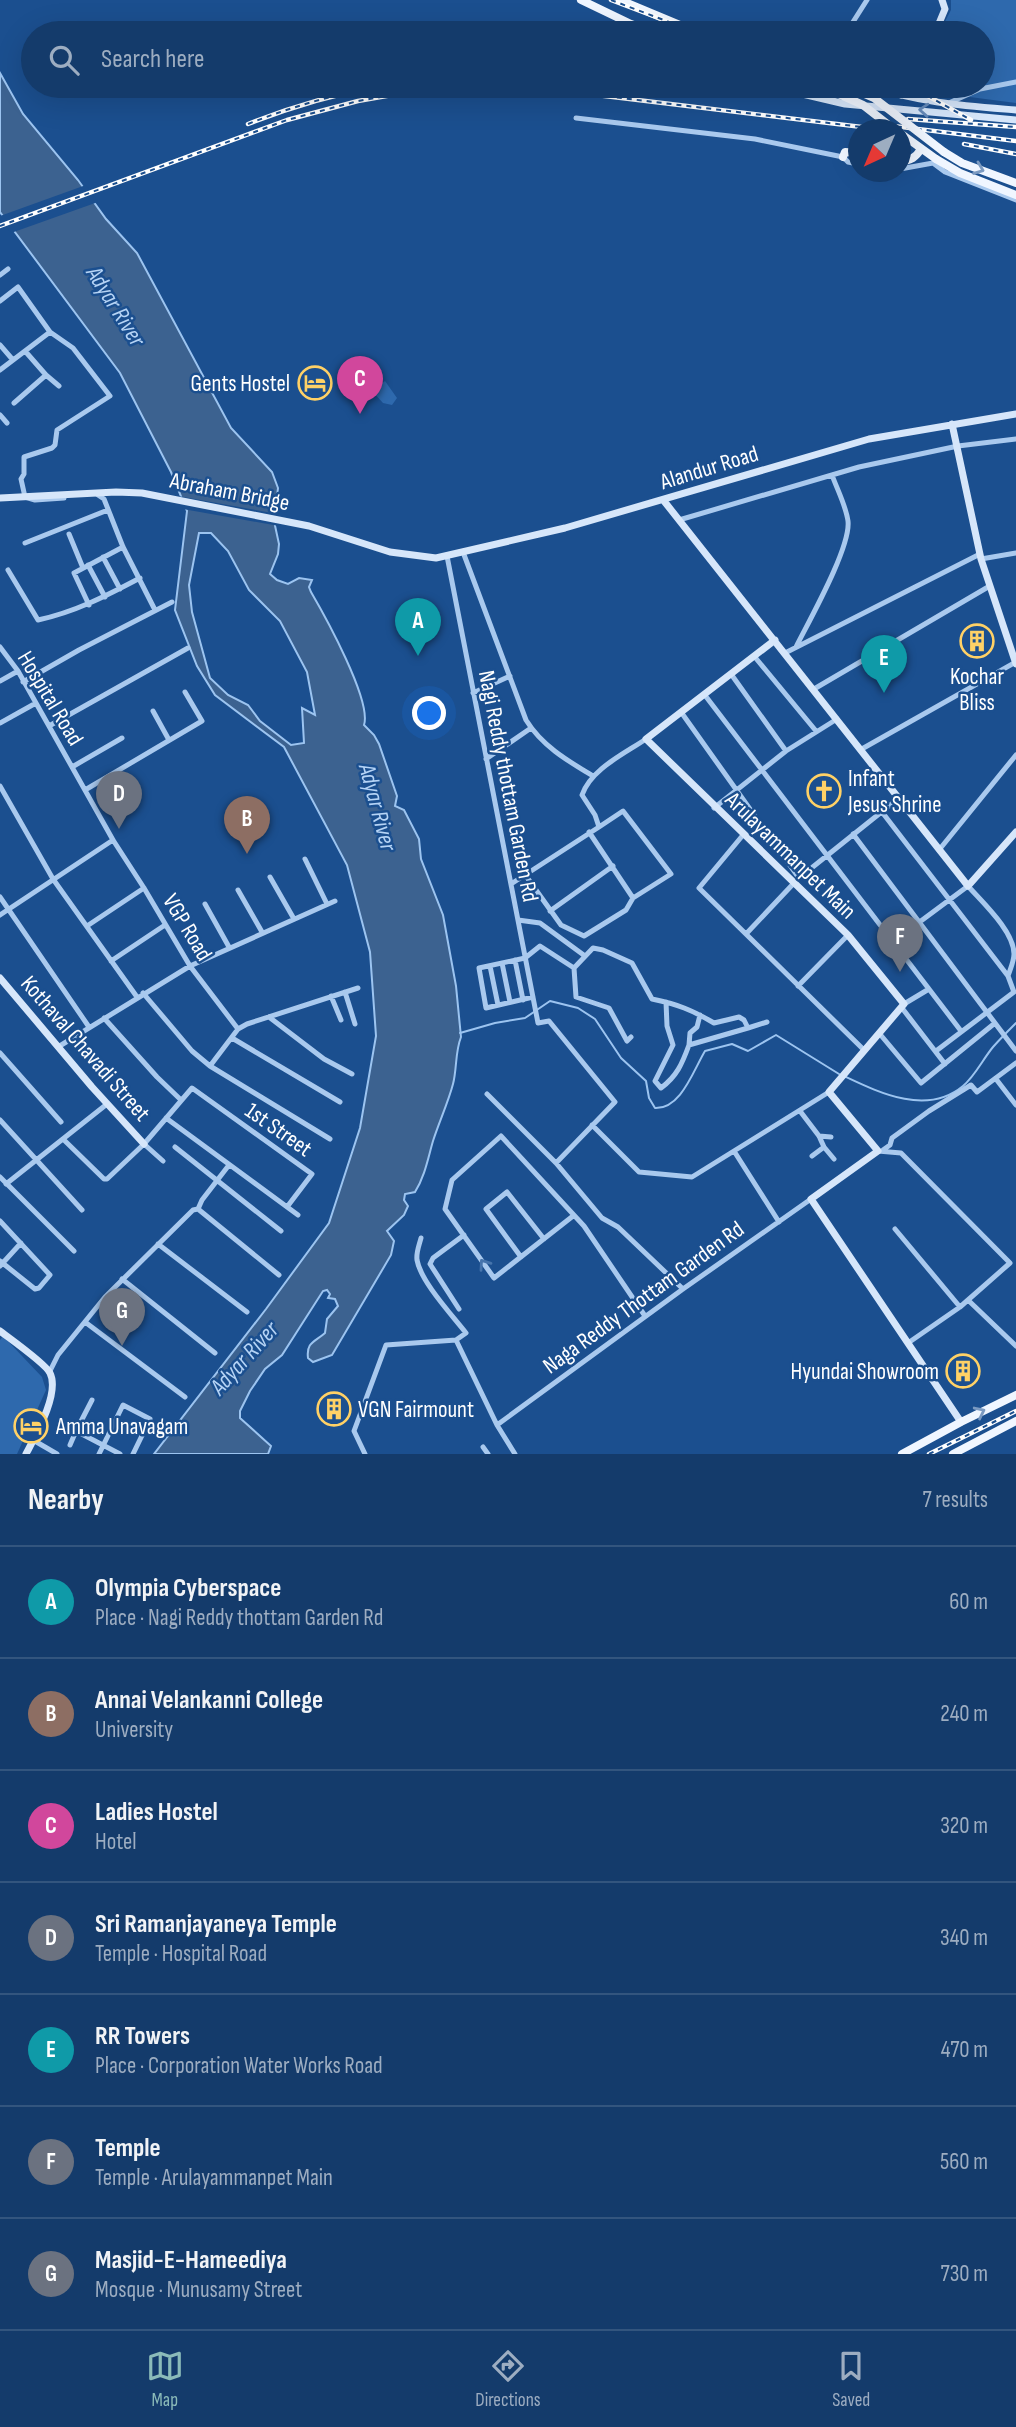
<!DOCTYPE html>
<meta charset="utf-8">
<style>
body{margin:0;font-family:"Sofia Sans Condensed",sans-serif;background:#214673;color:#f1f3f6}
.compass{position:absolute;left:848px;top:119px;width:63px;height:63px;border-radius:50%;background:#143b6b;box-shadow:0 7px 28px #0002;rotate:224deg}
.you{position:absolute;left:430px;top:714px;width:24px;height:24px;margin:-18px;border:5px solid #fff;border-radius:50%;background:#1a73e8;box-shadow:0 0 0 10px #1a73e833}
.badge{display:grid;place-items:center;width:46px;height:46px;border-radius:50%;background:#8bbbb9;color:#fff;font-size:23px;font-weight:700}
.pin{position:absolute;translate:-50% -58px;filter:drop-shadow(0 2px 4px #0008)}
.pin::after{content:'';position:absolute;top:37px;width:24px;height:21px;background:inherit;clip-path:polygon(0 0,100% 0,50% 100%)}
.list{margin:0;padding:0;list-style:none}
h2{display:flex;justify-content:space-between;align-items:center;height:91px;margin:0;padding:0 28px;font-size:30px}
h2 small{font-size:23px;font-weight:400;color:#9dadc1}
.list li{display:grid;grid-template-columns:46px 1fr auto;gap:21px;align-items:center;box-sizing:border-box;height:112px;padding:0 28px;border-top:2px solid #33557e}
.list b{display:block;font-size:26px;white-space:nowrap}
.list p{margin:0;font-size:23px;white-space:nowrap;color:#9dadc1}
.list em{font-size:23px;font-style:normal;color:#9dadc1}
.icon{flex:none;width:38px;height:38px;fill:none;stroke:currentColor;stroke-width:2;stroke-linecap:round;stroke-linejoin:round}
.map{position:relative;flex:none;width:1016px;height:1454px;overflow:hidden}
.search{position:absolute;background:#143b6b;box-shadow:0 7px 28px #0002;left:21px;right:21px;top:21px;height:77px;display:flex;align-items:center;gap:18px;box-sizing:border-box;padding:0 24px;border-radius:38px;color:#9dadc1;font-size:26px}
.sheet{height:875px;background:#143b6b}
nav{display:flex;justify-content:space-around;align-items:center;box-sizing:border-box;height:98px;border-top:2px solid #33557e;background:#143b6b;font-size:19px;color:#9dadc1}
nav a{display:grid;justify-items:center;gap:4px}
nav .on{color:#8bbbb9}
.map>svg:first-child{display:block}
.green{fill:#2e69ad}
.water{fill:#3c6290;stroke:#9cc4f0;stroke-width:2;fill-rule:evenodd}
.pier{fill:#1b4f8f}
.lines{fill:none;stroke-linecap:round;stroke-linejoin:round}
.stream{stroke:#9cc4f0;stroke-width:2}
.street{stroke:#a9c9ee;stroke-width:5}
.secondary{stroke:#d6e6fa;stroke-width:7}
.primary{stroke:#f0f6ff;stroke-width:8}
.rail-casing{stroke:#fff;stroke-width:4.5}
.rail{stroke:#1b4f8f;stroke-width:2;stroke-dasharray:5;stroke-linecap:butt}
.primary-bridge{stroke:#f0f6ff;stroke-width:8}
.oneway{stroke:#668bba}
.oneway2{stroke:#7b9ac1}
.oneway3{stroke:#4674ac}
.labels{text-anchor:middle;stroke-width:5;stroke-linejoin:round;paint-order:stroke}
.poi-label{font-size:23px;fill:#fff;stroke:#1b4f8f;text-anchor:start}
.street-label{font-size:23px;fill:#fff;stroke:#1b4f8f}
.water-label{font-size:24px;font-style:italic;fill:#b5d3f5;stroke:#1b4f8f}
</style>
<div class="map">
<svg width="1016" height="1454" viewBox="0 0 1016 1454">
<rect width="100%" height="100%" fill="#1b4f8f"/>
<path class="green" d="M951,0H1016V103L939,93L927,86H983V33H939L951,10Z
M385,381L397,398L392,405L383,403L372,391Z
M3,1336L42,1377L46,1390L17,1454H0V1340Z"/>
<path class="water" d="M0,73L23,114L78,180L106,219L137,253L231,428L272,472L278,488L274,521L279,544L278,554L270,574L277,580L288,584L299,578L312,580L309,587L311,592C325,616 372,701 364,725L374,735L379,744L397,796L395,806L404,810L419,839L421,859L443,915L456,986L461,1037C455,1052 457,1069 453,1084C448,1103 439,1122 433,1141C428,1158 425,1176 415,1192L405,1194L404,1200L408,1206L404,1215L387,1231L394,1241L391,1255L332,1355L313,1362L308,1358C306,1342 315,1342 325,1333L327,1319L338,1306L335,1299L328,1298L330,1294L327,1290L323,1291L282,1355L265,1369L250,1391L240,1411V1418L271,1446L268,1454H154L266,1309L329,1223L360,1128L376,1036L370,952L347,865L284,747L215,695L197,666L175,610L187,511L171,472L120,373L0,212ZM199,533H211L228,551L249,590L280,621L307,672L315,715L302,708L304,743L291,745L260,721L248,705L228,695L210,678L192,612L189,585Z"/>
<path class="pier" d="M86,185L98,202L11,233L0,218V216Z
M178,496L278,514L279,526L183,509Z"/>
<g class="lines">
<path class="stream" d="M460,1033L495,1023L525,1018L550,1001L578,1008L595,1019L621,1058L646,1081L649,1098L655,1108C681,1109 693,1071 705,1051L732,1044L748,1051L776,1035L839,1074
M844,1076C880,1093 927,1116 963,1086C975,1076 983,1059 993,1047C1000,1039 1008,1031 1016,1023"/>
<path class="street" d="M846,33L867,0
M951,102L980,89L1016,82
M576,118L755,139L843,157L848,162L858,164
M900,169L933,163L945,172L1016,200
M0,275L8,269
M0,301L18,287L50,332L73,348L110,396L57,430L55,445L52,448L24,457V474L21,479L25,497L35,500L64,498
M0,345L13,360
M25,351L46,375L59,386
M0,370L50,332
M14,403L46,375
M0,415L7,423
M98,495L104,499L123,547L155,610
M679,520L859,467L958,446L1016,439
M69,534L83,568
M25,543L108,510
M463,552L526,720C542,746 568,761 593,776
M447,556L538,1023L549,1021L615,1102L556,1163
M103,557L120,589
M981,559L1016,553
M88,565L105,597
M8,570L38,620C75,612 106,596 140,578
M89,605L74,573L123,547
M0,647L18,671L113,840L144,888L190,966L238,1029
M796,647C809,621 851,547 848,521C846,506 837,489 832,475
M785,653L980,554
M754,656L816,731
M731,674L786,751
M0,681L18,671
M23,682L79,650L172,602
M814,689L988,587
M473,693L510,676
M704,694L961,1031
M153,711L169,740
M681,712L799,878L899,798
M0,723L36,703
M49,726L188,648
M860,750L1016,662
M486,759L531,728
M72,767L122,738
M0,786L53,879L137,997
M85,790L202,721L185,692
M714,808L786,751L837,719
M882,812L1008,976L1014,992L936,1051
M589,832L633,898L671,874L623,811L599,827
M853,834L1016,1051
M743,835L699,888L864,1050
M939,850L1016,755
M305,859L327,904
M526,876L561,925L584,936L626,910L633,898
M270,877L294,919
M511,884L599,827L595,815L582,795C591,769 624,754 646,739
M238,890L262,932
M0,897L89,1027
M205,904L229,947
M550,911L613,866
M0,915L113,840
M518,920L540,923L585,956
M87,926L144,888
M746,934L794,883
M894,941L968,886C982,902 1014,931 1014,954C1014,961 1010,970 1008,976
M515,960L523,1000
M111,961L165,925
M502,963L510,1002
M490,966L498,1005
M798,986L848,935
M345,992L355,1024
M143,993L192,1051L210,1066L330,1139
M331,996L341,1020
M533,997L486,1008L479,968L525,958L540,946L574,968
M904,1004L929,989
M902,1008L945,1064
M269,1017L324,1059L352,1074
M104,1018L157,1077L181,1100
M748,1028L767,1022
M879,1033L921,1083L995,1023
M631,1037L627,1041L609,1008L576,997L574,968L593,948L603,950L632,963L652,999C677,1004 692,1010 714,1023L739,1017L744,1020L748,1028L689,1045C682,1064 677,1076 661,1088L655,1081L673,1045L667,1026L666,1002
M232,1038L340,1102
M689,1045L690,1033L697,1027L700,1015
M58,1047L190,966L335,901
M0,1053L61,1122
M210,1066L238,1029L247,1024L358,988
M996,1079L1016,1105
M487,1094L556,1163L602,1218L618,1227L683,1289
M800,1111L819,1136L824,1147
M166,1118L298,1215
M0,1120L82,1210
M592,1125L639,1172L692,1177L829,1092
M819,1136L831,1137
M64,1140L104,1179H107L144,1144L192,1088L312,1174L287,1207
M144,1144L163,1161
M175,1147L281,1231
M883,1150L890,1145L892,1138L929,1111L971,1085L977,1092L1016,1063
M734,1151L779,1222
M878,1151L901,1153L1010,1263L960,1307L895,1229
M812,1156L824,1147L834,1159
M0,1177L74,1251
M6,1184L107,1104
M198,1209L279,1275
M573,1216L494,1278L445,1209L452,1180L501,1136L584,1226L645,1316
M0,1221L50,1275L39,1288L35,1289L0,1261
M421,1238C419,1246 416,1252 417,1260C421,1282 452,1315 466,1333L456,1340
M158,1244L247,1312
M521,1257L486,1209L507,1192L544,1239
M0,1266L21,1243
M122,1279L215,1353
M969,1301L1016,1346
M459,1309L430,1264L433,1258L464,1235
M85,1322L185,1397
M908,1343L960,1307
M50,1371L58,1355L105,1297L193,1210L198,1209L202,1200L229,1165
M92,1400L76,1431L120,1454
M497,1425L683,1289L811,1199
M33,1440L57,1454
M70,1445L76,1431
M483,1447L488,1454
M99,1454L123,1405L150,1419L133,1454
M365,1454L354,1431L386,1345L456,1340L497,1425L515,1454"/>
<path class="secondary" d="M935,33L945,9L942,0
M780,86L794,92L845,104L1016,120
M873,86C918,103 968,106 1016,110
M901,95L907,86
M952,424L981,559L1016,664
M0,498L116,492L142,493L309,526L390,552L436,558L565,528L869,439L1016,414
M664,501L968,886L1016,832
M775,640L646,739L848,935L904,1004L829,1092L878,1151L811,1199L961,1422
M0,978L92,1087L144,1144
M0,1331C9,1338 46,1364 50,1373C60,1393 36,1435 26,1454"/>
<path class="primary" d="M581,0L631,24L659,33
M620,0L699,33
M815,86L832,91
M845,86L858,91
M944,152L962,163L1016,183
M843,157L845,152L858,153
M936,159L960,173L1016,195
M900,161C911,161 916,157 921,149
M902,1454L961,1422L1016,1395
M953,1454L1016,1421"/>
<defs>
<path id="rail" d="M611,0L669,22L731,33
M910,86L971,120
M908,119L1016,127
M248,124C291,107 335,94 381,86
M877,124L1016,141
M964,144L1016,154
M0,226L287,120L358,101L426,89L493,86L563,91L887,130
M929,1454L1016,1411"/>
</defs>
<use href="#rail" class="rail-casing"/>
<use href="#rail" class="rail"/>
<path class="primary-bridge" d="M832,91L863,105L895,130
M858,91L874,98L944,152
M900,133L936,159"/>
</g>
<defs><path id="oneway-chevron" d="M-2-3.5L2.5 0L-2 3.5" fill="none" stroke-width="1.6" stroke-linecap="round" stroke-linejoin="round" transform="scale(1.75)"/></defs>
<use class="oneway" href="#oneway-chevron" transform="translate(924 110) rotate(-176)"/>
<g class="oneway2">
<use href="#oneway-chevron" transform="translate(979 169) rotate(21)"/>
<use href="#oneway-chevron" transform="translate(980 1412) rotate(-26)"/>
</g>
<use class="oneway3" href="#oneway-chevron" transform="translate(484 1264) rotate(-125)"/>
<defs>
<symbol id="hotel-ring" viewBox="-11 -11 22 22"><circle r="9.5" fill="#1b4f8f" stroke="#ffd166" stroke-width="1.5"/><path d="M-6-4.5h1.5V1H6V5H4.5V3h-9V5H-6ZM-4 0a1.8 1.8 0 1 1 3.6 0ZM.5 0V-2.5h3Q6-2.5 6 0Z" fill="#ffd166"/></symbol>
<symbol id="building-ring" viewBox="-11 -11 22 22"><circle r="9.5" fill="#1b4f8f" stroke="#ffd166" stroke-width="1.5"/><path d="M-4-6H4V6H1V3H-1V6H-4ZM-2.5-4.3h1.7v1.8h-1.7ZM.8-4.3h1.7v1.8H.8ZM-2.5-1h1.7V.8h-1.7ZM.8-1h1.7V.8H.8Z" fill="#ffd166"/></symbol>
<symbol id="church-ring" viewBox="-11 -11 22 22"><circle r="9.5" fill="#1b4f8f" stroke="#ffd166" stroke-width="1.5"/><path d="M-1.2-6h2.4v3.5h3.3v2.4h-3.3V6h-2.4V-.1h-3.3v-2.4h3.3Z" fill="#ffd166"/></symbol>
</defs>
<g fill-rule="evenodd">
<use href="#hotel-ring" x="296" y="364" width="38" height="38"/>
<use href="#building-ring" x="958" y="622" width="38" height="38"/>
<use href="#church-ring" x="805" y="772" width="38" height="38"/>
<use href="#building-ring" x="944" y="1352" width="38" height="38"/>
<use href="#building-ring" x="315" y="1390" width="38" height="38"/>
<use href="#hotel-ring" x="12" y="1407" width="38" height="38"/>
</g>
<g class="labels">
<g class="poi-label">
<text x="290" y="391" text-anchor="end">Gents Hostel</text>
<text x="977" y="684" text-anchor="middle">Kochar<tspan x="977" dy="26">Bliss</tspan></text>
<text x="848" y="786">Infant<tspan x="848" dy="26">Jesus Shrine</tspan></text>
<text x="939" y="1379" text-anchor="end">Hyundai Showroom</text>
<text x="358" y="1417">VGN Fairmount</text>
<text x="56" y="1434">Amma Unavagam</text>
</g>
<g class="street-label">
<text transform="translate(709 467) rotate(-17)" y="8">Alandur Road</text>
<text transform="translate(230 491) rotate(11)" y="8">Abraham Bridge</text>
<text transform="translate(51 698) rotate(59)" y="8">Hospital Road</text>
<text transform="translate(509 786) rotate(79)" y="8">Nagi Reddy thottam Garden Rd</text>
<text transform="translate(791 855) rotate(44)" y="8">Arulayammanpet Main</text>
<text transform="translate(188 927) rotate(59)" y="8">VGP Road</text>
<text transform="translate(86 1048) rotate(49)" y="8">Kothaval Chavadi Street</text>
<text transform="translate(279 1129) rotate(35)" y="8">1st Street</text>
<text transform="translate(643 1297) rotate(-36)" y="8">Naga Reddy Thottam Garden Rd</text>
</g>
<g class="water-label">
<text transform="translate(116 306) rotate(58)" y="8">Adyar River</text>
<text transform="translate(378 807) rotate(75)" y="8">Adyar River</text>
<text transform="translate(244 1358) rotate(-48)" y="8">Adyar River</text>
</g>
</g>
</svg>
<svg class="compass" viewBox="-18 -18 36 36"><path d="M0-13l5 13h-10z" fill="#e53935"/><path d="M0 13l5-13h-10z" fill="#9dadc1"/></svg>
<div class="you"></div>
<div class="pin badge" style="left:418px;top:656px;background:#0f9aa8">A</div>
<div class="pin badge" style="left:247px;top:854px;background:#8d6e63">B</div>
<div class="pin badge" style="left:360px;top:414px;background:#d1479c">C</div>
<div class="pin badge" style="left:119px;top:829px;background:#6b7280">D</div>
<div class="pin badge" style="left:884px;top:693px;background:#0f9aa8">E</div>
<div class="pin badge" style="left:900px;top:972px;background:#6b7280">F</div>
<div class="pin badge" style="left:122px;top:1346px;background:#6b7280">G</div>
<div class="search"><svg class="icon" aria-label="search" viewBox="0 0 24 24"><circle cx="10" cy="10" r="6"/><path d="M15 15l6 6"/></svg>Search here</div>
</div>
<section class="sheet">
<h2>Nearby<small>7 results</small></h2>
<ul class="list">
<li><span class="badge" style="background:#0f9aa8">A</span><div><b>Olympia Cyberspace</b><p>Place · Nagi Reddy thottam Garden Rd</p></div><em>60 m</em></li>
<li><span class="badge" style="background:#8d6e63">B</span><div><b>Annai Velankanni College</b><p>University</p></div><em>240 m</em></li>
<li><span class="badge" style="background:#d1479c">C</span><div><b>Ladies Hostel</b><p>Hotel</p></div><em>320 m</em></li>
<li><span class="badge" style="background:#6b7280">D</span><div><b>Sri Ramanjayaneya Temple</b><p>Temple · Hospital Road</p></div><em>340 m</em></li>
<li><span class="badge" style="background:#0f9aa8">E</span><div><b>RR Towers</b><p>Place · Corporation Water Works Road</p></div><em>470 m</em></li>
<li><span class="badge" style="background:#6b7280">F</span><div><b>Temple</b><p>Temple · Arulayammanpet Main</p></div><em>560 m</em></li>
<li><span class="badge" style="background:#6b7280">G</span><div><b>Masjid-E-Hameediya</b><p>Mosque · Munusamy Street</p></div><em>730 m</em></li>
</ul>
</section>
<nav>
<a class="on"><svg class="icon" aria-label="map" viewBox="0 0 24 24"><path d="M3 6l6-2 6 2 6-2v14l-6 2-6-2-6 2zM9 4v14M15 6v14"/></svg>Map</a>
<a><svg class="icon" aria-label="directions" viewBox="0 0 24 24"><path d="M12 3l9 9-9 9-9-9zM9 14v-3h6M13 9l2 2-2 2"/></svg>Directions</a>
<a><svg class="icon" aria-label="saved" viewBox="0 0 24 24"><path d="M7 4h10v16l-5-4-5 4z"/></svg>Saved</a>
</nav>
